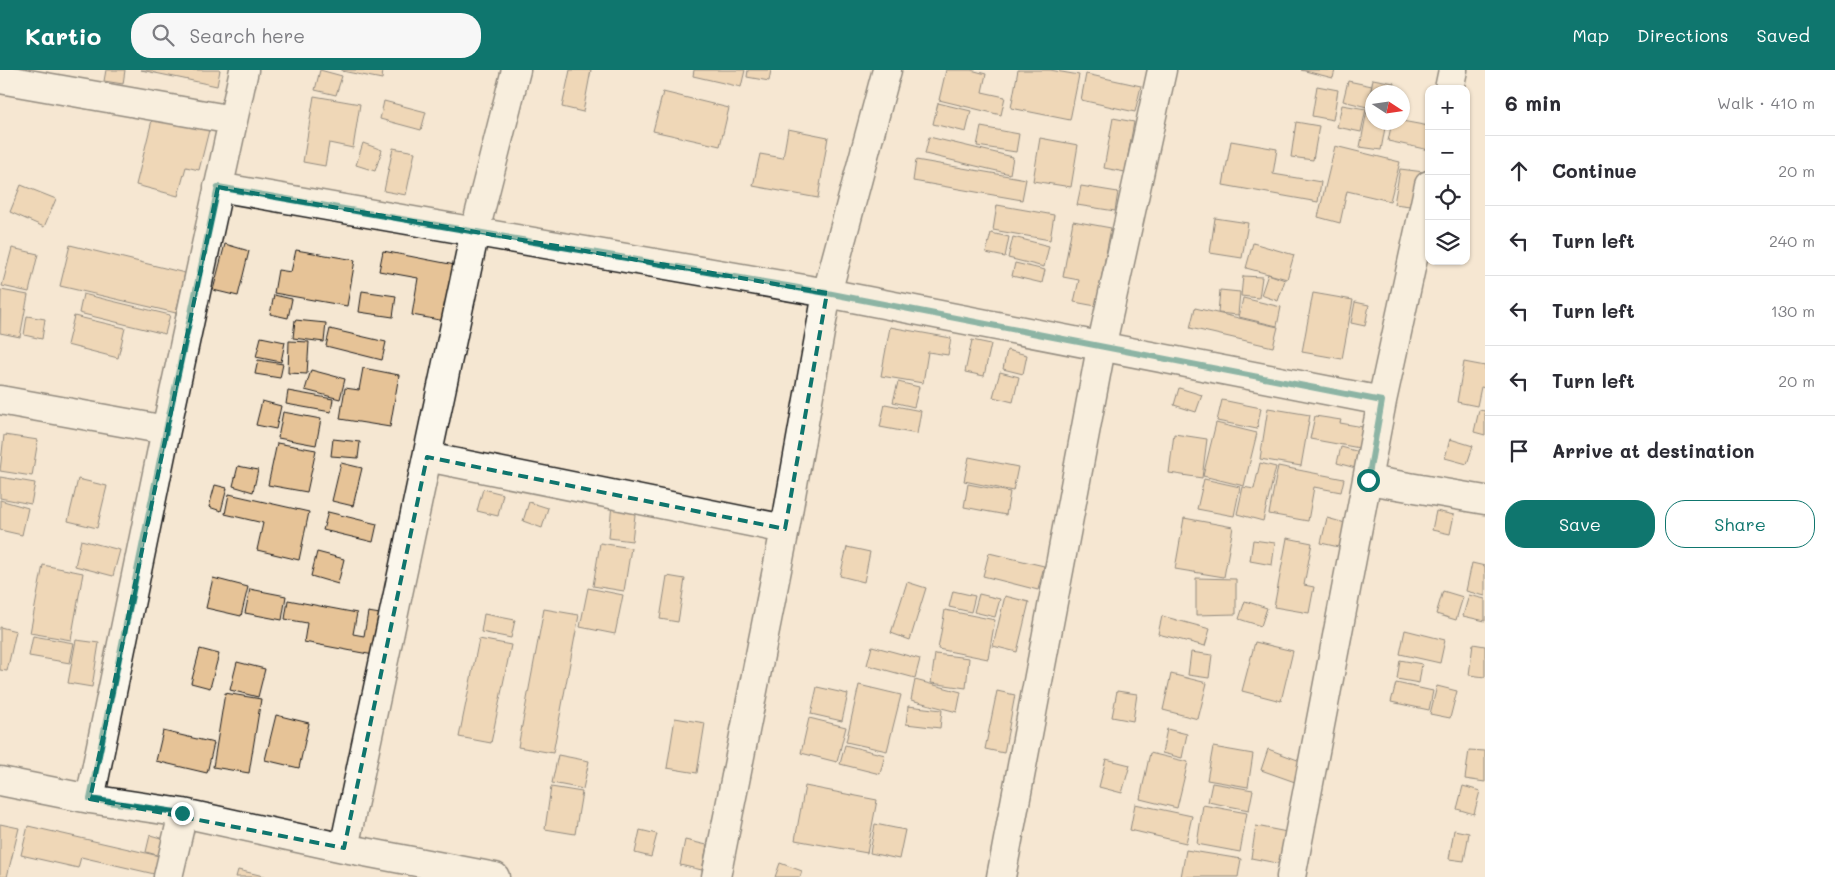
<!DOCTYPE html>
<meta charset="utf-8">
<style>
body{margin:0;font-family:Mali,sans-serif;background:#f7f7f7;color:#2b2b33}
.controls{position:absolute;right:15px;top:15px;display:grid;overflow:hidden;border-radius:10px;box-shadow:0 1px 4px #0004}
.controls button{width:45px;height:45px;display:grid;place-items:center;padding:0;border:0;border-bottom:1px solid #e1e1e2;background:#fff;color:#2b2b33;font:25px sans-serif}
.compass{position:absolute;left:1365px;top:15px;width:45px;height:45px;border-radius:50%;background:#fff;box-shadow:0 1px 4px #0004;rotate:102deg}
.stop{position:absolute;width:15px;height:15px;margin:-11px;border:4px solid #0f766e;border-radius:50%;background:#fff}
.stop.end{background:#0f766e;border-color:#fff;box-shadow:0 1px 5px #0008}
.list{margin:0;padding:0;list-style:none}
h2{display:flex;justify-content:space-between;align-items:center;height:65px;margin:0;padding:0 20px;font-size:21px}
h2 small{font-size:16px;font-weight:400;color:#7c7c81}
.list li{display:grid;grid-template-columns:32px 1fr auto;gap:15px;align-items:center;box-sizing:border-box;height:70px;padding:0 20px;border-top:1px solid #e1e1e2}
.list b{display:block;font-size:19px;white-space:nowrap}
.list em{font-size:16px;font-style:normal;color:#7c7c81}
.actions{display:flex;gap:10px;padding:15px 20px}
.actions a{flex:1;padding:11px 0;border:1px solid #0f766e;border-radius:20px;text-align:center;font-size:18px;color:#0f766e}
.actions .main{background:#0f766e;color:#fff}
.icon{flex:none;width:28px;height:28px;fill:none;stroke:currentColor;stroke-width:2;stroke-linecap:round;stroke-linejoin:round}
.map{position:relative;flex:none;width:1485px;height:807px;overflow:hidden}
header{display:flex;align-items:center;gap:30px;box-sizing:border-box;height:70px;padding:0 25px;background:#0f766e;color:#fff}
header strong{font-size:24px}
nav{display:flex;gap:28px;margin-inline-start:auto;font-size:18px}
.search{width:350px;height:45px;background:#f7f7f7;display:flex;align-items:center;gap:12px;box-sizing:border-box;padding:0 18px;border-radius:20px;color:#7c7c81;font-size:19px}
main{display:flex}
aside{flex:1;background:#fff}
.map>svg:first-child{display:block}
.building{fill:#e6c397;stroke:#1c1c1c}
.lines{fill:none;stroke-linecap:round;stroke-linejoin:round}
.street-casing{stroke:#1c1c1c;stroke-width:31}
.secondary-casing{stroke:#1c1c1c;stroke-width:31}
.street{stroke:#fbf7ec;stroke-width:28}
.secondary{stroke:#fbf7ec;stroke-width:28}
.route{stroke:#0f766e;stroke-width:6}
.marked{fill:none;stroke:#0f766e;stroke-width:4;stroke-dasharray:10 6;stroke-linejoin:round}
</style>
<header>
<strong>Kartio</strong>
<div class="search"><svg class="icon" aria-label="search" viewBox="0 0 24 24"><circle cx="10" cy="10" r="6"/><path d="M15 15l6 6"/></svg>Search here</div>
<nav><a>Map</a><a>Directions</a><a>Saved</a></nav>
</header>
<main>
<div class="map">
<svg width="1485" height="807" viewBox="0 0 1485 807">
<rect width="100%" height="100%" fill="#f5e7d2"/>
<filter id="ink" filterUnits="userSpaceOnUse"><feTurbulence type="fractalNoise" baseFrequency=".02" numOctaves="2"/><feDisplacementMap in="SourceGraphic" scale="10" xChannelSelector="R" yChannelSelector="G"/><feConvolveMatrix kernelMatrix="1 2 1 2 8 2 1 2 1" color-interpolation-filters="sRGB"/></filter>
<g filter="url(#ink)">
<path class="building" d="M106,0H125L123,14L104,11Z
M141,0H220L217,16Z
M320,0L342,6L336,25L315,20Z
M342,0H383L382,9L342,1Z
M570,0H591L583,42L562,37Z
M694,0H745L741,17L693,6Z
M748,0H771L769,11L747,7Z
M946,0H971L986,4L982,22L1005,27L1001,45L939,30Z
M1018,0H1050L1079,5L1070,50L1011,38Z
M1301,0H1335L1333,8Z
M1086,4L1141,16L1135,42L1081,30Z
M1373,9L1394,13L1392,22H1372V52H1386L1381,80L1360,77Z
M1348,11L1372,16L1367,37L1343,31Z
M1317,16L1338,20L1333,50L1312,46Z
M663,22L729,38L720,76L653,61Z
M314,26L360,34L353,78L329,73L325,96L303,92Z
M384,31L426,42L421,60L380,49Z
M938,33L971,41L966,62L933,54Z
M1342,35L1366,39L1361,62L1337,57Z
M154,42L210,56L199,100L186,97L178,126L136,115Z
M1113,48L1134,52L1125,102L1104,98Z
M1402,51L1429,56V80L1388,71L1392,52H1402Z
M1296,52L1319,56L1313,90L1291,87Z
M981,57L1019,64L1016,82L977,76Z
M788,59L828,67L818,128L753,116L760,84L783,88Z
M929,67L1013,87L1010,104L925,84Z
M1040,68L1078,75L1071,117L1033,111Z
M1231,71L1277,79L1273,104L1321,112L1318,132L1223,115Z
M363,73L382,80L375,101L356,95Z
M1335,76L1400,92L1390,131L1347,121L1340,153L1318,147Z
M393,78L415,82L406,125L384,121Z
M916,90L1026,109L1022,130L913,111Z
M1400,99L1424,102L1418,137L1394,134Z
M21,115L56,129L44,157L10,142Z
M1081,116L1118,122L1115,141L1077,135Z
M997,135L1054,145L1050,170L993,160Z
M1215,148L1248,153L1242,188L1210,183Z
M1073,151L1111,158L1096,236L1074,232L1079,210L1063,207Z
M991,163L1009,167L1005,187L986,183Z
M1013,167L1049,176L1044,197L1008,188Z
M1253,173L1294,185L1287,209L1246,198Z
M225,174L249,181L238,226L213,220Z
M70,175L185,203L176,243L60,216Z
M12,178L38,184L29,222L2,216Z
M296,180L355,190L347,236L274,223L278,200L291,202Z
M383,181L455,195L445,251L412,245L418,208L379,201Z
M1015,193L1045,200L1042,213L1012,206Z
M1268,204L1285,210L1278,231L1261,225Z
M1243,206L1262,207L1259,228L1241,226Z
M1,220L28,225L20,267L0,263Z
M1220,220L1240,222L1238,245L1218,243Z
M362,221L396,226L393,247L359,242Z
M1313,223L1353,230L1342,289L1302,282Z
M83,224L170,245L165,264L79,243Z
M274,225L292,229L288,248L270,244Z
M1243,228L1281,237L1277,256L1239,247Z
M1355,232L1369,235L1365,256L1351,253Z
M1195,238L1278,257L1273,277L1190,258Z
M27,246L45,249L42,269L24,265Z
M74,246L125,258L118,288L67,275Z
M295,250L326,253L324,272L293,268Z
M890,257L951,268L948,285L928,282L923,313L881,306Z
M330,259L386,272L382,290L326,276Z
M261,267L285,272L281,292L256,287Z
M972,270L991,274L984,306L965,302Z
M289,271L309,272L307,304L288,303Z
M1007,280L1027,285L1023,304L1003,299Z
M258,290L283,294L280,308L255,304Z
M1464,292L1485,296V318L1481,317L1477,336L1457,332Z
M363,298L399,305L390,357L340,349L345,318L359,320Z
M311,300L345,309L340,329L305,320Z
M1000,302L1019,307L1013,332L993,327Z
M898,312L919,317L914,337L893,332Z
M1179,318L1202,325L1196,342L1174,335Z
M288,321L333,329L331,342L286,334Z
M1222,330L1261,338L1257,359L1217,351Z
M262,331L281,336L276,359L256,355Z
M885,334L921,341L917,364L880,357Z
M1268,338L1310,345L1301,396L1260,389Z
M1479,340L1485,341V365L1474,362Z
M283,342L321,349L316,375L278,368Z
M1315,346L1341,350L1340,353L1369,358L1365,379L1310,369Z
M1216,353L1257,363L1244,416L1203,406Z
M1174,364L1207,369L1202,408L1169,403Z
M4,365L38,370L32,406L0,401Z
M333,369L360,372L358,388L331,386Z
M1450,369L1473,376L1467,394L1445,388Z
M277,373L316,380L307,422L268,415Z
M1341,377L1367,384L1363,400L1337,393Z
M969,387L1018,397L1013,421L964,411Z
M341,393L362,398L353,436L332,431Z
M1260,393L1276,397L1263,451L1237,444L1243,417L1254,419Z
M238,396L258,400L253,422L233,416Z
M1278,396L1344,409L1341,422L1314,417L1308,451L1269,444Z
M0,407L35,413L31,434L0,428Z
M78,409L107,416L97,458L68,451Z
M1204,409L1240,417L1234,446L1197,439Z
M968,414L1010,422L1006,445L964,437Z
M215,415L227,418L221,441L209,437Z
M483,419L503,424L498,446L477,441Z
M229,424L309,442L299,490L257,480L263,453L225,444Z
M0,430L28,438L22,465L0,460Z
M529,432L548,438L542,458L523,451Z
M612,433L636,436L632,471L609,468Z
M1436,441L1454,445L1450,464L1432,460Z
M328,442L377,454L373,472L323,460Z
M1184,448L1233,457L1224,507L1175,499Z
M1327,448L1349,454L1343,478L1321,473Z
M1287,468L1312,473L1304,515L1314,517L1309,543L1274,537Z
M81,470L120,480L113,506L75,496Z
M1253,470L1275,473L1272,495L1250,491Z
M600,473L631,478L624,521L593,516Z
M847,477L870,482L864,512L840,506Z
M317,482L344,489L338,514L311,506Z
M989,483L1044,496L1038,520L983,506Z
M1472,493L1485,496V526L1466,521Z
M43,495L83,503L71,570L30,563Z
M667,506L685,509L678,552L660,549Z
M213,508L248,517L241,546L206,538Z
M1196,508L1236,509V544L1196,545Z
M907,512L926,518L910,570L891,563Z
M588,518L623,525L615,564L580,557Z
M250,519L286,526L282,550L245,543Z
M953,521L975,526L971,542L949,537Z
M1443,521L1463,527L1456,550L1436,544Z
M979,524L1000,529L995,547L974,542Z
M1469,525L1485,529V551L1463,546Z
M1005,526L1029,532L1017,582L993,576Z
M288,530L357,543L353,564L364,566L368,542L386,545L379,586L304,572L307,553L285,549Z
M1245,531L1267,538L1261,556L1239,549Z
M544,539L579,545L553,683L518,677Z
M945,540L995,550L988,589L938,579Z
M484,544L515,550L511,568L481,562Z
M1162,546L1210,559L1205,576L1158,564Z
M0,557L16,561L7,601L0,600Z
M1405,560L1445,570L1440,593L1400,584Z
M33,566L74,573L70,593L29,586Z
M479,569L511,575L491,673L459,667Z
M76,570L99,573L92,617L68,613Z
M1255,572L1293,581L1281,631L1242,621Z
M1473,574L1485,576V607L1469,605Z
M872,576L920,589L915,608L867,595Z
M200,579L219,584L210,618L191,613Z
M1191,582L1212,585L1209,608L1188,605Z
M935,584L969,588L966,618L931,613Z
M1400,590L1422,594L1419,613L1397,609Z
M237,592L265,599L258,627L230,620Z
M1171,604L1207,613L1198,649L1163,640Z
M915,610L961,622L957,642L911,630Z
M1396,613L1433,621L1429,640L1391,632Z
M859,615L901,625L887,681L846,672Z
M1437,616L1457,621L1450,648L1430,644Z
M817,617L848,624L842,651L811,644Z
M997,621L1015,625L1004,683L985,679Z
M1117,621L1137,624L1133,651L1112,647Z
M225,623L261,629L249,703L213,697Z
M908,636L942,640L940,658L906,654Z
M276,645L309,653L299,698L265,690Z
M675,648L705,653L697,703L667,698Z
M809,648L846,657L837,692L801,683Z
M1167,659L1187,664L1182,688L1162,683Z
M163,661L214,673L207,703L156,691Z
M845,675L885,685L880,704L840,694Z
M1213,677L1253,684L1248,717L1207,710Z
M1268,679L1303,692L1295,712L1261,700Z
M1469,680L1485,681V712L1465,709Z
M1150,683L1188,692L1177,738L1140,729Z
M558,685L589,691L583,719L552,713Z
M1106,689L1130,695L1122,723L1099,717Z
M1212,713L1253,720L1249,740L1208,732Z
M805,716L877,730L867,783L795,770Z
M1463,716L1480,721L1474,744L1457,739Z
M551,717L582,722L575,764L545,759Z
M1135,734L1192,746L1186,773L1130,760Z
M1203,735L1247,743L1240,782L1197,774Z
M0,754L19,758L7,807H0Z
M875,754L905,760L899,789L870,783Z
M28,756L168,788L163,806L81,787L78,798L21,785Z
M1256,756L1287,762L1282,794L1251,788Z
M640,760L657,764L651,787L635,783Z
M1454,760L1469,763L1464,791L1449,789Z
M150,765L172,771L168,788L146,782Z
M685,770L707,775L702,800L680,795Z
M1186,780L1241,789L1238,807H1181Z
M780,793L802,801L800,807H775Z
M238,800L268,807H236Z"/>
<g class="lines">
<defs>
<path id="street" d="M0,9L233,50
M1449,19L1453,0
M218,117L827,223L1382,331
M0,330L166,360
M427,387L785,459
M1368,410L1485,430
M0,711L90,729L183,743L344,778L495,807
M90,729L166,360L244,0
M344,778L475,161L516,0
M168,807L183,743
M716,807L785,459L827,223L887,0
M1291,807L1382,331L1429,115"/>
<path id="secondary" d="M1001,807L1101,278L1162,0"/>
</defs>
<use href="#street" class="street-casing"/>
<use href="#secondary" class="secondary-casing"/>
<use href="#street" class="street"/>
<use href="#secondary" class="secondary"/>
</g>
</g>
<g class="lines" filter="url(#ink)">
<path class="route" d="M182,743L90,729L166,360L218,117L827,223L1382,331L1368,410"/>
</g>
<path d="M0 0H1485V807H0ZM218,117L827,223L785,459L427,387L344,778L90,729Z" fill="#f5e7d2" fill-opacity=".55" fill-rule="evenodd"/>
<path class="marked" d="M218,117L827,223L785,459L427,387L344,778L90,729Z"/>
</svg>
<div class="controls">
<button>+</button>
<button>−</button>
<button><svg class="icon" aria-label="locate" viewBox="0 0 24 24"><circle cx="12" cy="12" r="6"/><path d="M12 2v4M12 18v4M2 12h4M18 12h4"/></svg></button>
<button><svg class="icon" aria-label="layers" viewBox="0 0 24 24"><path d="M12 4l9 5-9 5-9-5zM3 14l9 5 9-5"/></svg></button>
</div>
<svg class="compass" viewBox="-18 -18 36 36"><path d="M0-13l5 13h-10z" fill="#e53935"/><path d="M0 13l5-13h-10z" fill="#7c7c81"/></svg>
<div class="stop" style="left:1368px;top:410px"></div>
<div class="stop end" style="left:182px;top:743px"></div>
</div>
<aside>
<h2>6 min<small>Walk · 410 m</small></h2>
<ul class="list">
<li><svg class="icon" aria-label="ahead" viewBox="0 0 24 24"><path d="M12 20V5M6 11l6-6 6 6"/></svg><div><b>Continue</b></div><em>20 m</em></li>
<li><svg class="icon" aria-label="left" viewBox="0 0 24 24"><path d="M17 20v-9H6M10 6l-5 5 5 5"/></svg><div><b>Turn left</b></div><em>240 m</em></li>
<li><svg class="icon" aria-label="left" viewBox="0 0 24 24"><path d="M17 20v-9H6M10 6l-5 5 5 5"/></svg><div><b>Turn left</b></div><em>130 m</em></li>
<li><svg class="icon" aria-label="left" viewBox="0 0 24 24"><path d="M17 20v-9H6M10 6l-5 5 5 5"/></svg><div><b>Turn left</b></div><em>20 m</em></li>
<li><svg class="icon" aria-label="arrive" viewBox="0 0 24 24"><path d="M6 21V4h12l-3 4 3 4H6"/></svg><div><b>Arrive at destination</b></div></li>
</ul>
<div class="actions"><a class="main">Save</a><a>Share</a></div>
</aside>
</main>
